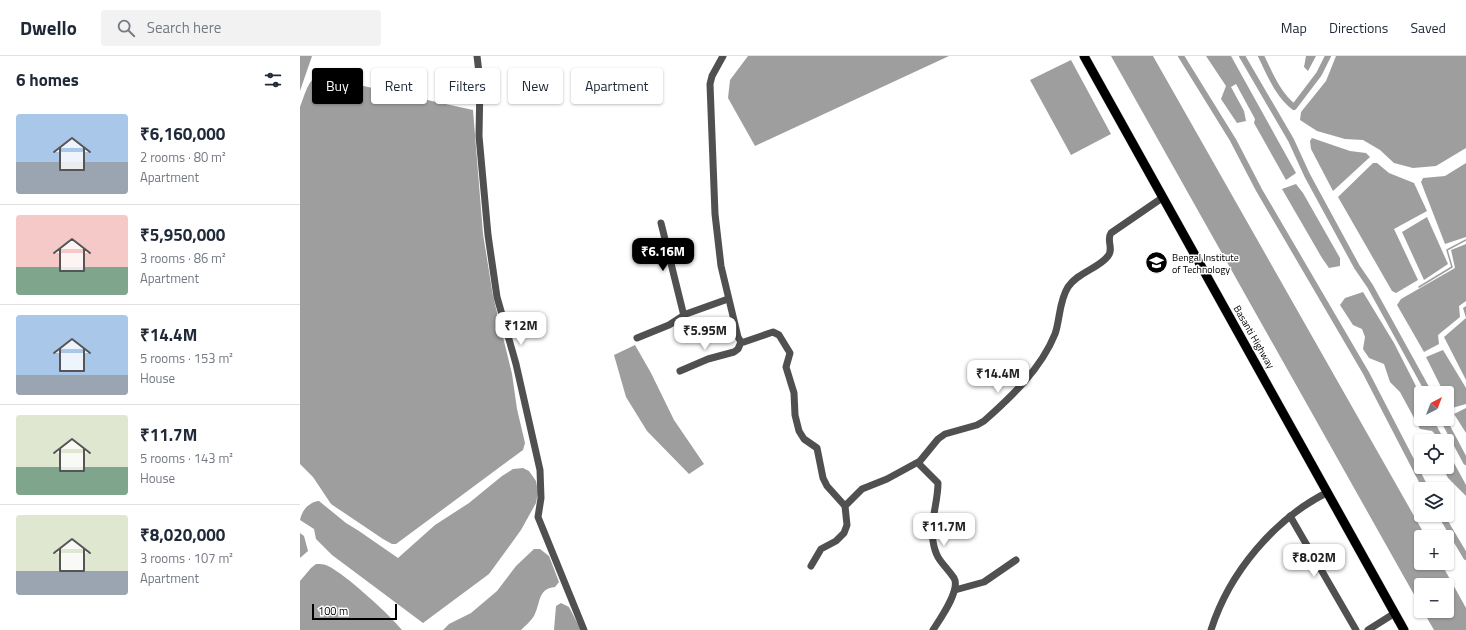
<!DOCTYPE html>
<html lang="en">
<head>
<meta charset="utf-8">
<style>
	:root { --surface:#fff; --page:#f2f2f3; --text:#1f2937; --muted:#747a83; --line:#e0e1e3; --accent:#000 }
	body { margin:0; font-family:"Titillium Web",sans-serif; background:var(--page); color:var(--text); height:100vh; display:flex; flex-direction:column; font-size:15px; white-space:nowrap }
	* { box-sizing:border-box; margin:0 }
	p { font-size:13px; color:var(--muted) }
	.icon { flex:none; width:22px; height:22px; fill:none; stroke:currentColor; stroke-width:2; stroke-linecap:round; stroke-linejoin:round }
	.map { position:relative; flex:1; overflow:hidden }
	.drawer { display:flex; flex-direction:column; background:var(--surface); width:300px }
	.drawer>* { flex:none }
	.guide { position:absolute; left:12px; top:12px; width:380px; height:36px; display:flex; gap:8px }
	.needle { width:26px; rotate:42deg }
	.controls { position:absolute; left:1114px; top:330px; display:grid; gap:8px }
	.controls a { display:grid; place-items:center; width:40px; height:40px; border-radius:4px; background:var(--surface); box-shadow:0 1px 3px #0004; font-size:20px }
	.scale { position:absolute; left:12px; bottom:10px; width:85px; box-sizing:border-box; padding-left:4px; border:2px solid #000; border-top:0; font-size:11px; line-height:14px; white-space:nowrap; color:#000; -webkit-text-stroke:3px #fff; paint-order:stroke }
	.price { position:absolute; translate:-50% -34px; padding:0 9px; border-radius:8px; background:#fff; color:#222; font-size:13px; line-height:26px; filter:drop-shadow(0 1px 2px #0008) }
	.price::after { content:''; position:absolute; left:50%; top:24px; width:12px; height:9px; margin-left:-6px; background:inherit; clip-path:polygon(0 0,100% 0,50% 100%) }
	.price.active { background:var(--accent); color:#fff }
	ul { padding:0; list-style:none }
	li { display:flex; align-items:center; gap:12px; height:100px; padding:0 16px }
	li+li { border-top:1px solid var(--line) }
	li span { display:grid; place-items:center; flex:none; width:112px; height:80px; border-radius:4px; color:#555 }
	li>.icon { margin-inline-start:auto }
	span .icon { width:48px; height:48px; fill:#fffc; stroke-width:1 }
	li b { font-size:17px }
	h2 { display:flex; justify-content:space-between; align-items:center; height:48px; padding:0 16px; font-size:17px }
	.pill { padding:0 14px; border-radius:4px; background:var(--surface); box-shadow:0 1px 3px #0004; font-size:14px; line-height:36px }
	.pill.active { background:var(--accent); color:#fff }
	header { display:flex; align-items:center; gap:24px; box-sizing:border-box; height:56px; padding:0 20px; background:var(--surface); border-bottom:1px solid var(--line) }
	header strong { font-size:19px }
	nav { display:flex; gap:22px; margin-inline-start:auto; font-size:14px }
	.search { width:280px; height:36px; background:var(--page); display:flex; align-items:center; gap:10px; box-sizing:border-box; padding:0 14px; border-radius:4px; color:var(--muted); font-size:15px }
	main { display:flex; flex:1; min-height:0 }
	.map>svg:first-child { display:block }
</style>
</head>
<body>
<header>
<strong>Dwello</strong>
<div class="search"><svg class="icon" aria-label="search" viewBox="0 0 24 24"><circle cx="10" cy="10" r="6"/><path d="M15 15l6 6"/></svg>Search here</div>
<nav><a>Map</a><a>Directions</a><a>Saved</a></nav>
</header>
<main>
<section class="drawer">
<h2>6 homes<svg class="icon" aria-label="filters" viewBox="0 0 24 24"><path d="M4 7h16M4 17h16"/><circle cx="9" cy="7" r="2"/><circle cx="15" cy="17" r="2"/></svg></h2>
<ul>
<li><span style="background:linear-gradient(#a9c7e8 60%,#9aa5b1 0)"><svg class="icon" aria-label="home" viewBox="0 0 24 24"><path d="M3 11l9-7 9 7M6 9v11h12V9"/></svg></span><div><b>₹6,160,000</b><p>2 rooms · 80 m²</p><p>Apartment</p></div></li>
<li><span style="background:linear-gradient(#f6c9c9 65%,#7fa58c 0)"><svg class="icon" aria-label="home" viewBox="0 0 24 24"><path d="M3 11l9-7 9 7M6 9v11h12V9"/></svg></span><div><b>₹5,950,000</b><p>3 rooms · 86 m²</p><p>Apartment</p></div></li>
<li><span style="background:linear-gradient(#a9c7e8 75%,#9aa5b1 0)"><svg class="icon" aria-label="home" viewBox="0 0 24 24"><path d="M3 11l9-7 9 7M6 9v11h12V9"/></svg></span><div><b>₹14.4M</b><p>5 rooms · 153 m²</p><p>House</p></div></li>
<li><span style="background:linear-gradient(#dfe7d0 65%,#7fa58c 0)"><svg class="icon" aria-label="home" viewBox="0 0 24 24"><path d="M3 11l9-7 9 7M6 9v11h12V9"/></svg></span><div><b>₹11.7M</b><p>5 rooms · 143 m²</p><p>House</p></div></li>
<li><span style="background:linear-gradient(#dfe7d0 70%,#9aa5b1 0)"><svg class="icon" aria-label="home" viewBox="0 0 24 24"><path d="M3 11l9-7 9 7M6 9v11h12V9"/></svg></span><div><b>₹8,020,000</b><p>3 rooms · 107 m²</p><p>Apartment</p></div></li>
</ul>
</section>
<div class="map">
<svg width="1166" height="574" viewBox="0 0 1166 574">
	<rect width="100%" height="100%" fill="#fff"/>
	<g fill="#9e9e9e">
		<polygon points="0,0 12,0 0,35"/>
		<polygon points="448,0 649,0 455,90 428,42 430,24"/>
		<polygon points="811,0 853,0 1126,481 1121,481 1121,507 1141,507 1166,552 1166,574 1134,574 1123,555 1147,555 1147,529 1121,529 1121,551"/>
		<polygon points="906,0 931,0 996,117 986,124 954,67 955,63 936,28 931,31 944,55 946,65 937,67 921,43 926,30"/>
		<polygon points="1006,0 1016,0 1008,15 1004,11"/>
		<polygon points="1036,0 1166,0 1166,92 1136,110 1113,112 1094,107 1080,94 1063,84 1045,83 1017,75 1000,64 1001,56 1026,25"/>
		<polygon points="771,4 811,78 771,99 730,24"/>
		<path d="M25,18l13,4h10l1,3 10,4 114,25 10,124 10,62 19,78 5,35 8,34 -2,7 -127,94h-4l-9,-5 -52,-35 -18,-27 -13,-13v-357c6,-14 8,-32 25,-33z"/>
		<polygon points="1012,82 1050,95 1066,97 1070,101 1033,135 1011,93 1010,85"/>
		<polygon points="1073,107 1077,107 1089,117 1114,127 1127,155 1094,173 1118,224 1096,237 1092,235 1038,141"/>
		<polygon points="1166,107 1166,181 1145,188 1121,126 1123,122 1145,120"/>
		<polygon points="996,128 1003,137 1040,202 1040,210 1029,212 1022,202 982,133"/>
		<polygon points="1127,161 1148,208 1124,224 1102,176"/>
		<polygon points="1166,188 1166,245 1159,250 1160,261 1138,279 1139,288 1124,296 1097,249 1101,243 1155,212 1151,194"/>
		<polygon points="1063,236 1094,287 1121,340 1121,363 1133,363 1141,378 1137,380 1132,375 1120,373 1100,336 1090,326 1084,308 1069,302 1063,293 1065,281 1062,273 1053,269 1040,249 1045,242"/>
		<polygon points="1166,250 1166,324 1144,281 1166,262 1163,252"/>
		<polygon points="335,289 351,317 374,364 404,408 389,418 347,375 326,341 314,299"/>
		<polygon points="1143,294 1166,332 1166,348 1152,352 1147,342 1147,337 1144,337 1126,301"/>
		<polygon points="1166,352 1166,377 1154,358"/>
		<polygon points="1147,394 1166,429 1166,440 1148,422 1142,411 1147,411"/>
		<path d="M223,412l6,3 7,10 2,11 -2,11 -15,27 -32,44 -66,49 -91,-68 -16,-16 -2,-10 -14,-9c2,-10 9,-18 19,-19l27,22 13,8 39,27 37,-33 34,-22 33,-27 11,-7z"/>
		<polygon points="0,477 4,480 8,495 0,502"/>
		<path d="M234,493h6l9,7 10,26 -4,5c-18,2 -14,16 -21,29 -3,5 -9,10 -13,14h-78l6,-6 22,-11 26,-22 19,-25z"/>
		<path d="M16,508c5,0 8,0 12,2 17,8 62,49 74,64h-102v-49l11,-13z"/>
		<polygon points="261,547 269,551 281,574 254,574 256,550"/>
	</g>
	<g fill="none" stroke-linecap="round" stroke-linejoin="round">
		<polyline stroke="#9e9e9e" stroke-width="1.5" points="1119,231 1152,211 1147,194 1166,184"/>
		<g stroke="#9e9e9e" stroke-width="6">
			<polyline points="881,0 933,84 959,134 1066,317 1126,433"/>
			<polyline points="942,0 991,84 1007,119 1057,211 1070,230 1129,337"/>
			<path d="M961,0c9,18 17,39 33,51l25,-33 9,-18"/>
			<polyline points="1143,363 1166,406"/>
			<polyline points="1141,459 1166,501"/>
		</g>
		<defs>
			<polyline id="major" points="784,0 1104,574"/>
		</defs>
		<use href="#major" stroke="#dbdbdb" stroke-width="10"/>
		<g stroke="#505050" stroke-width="7">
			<polyline points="177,0 180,25 179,80 188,179 197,241 216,308 240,414 241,442 238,461 284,574"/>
			<polyline points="423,0 412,20 410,28 415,158 421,210 438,281 441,286 444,286 473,276 479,279 490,297 486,311 494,337 495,359 499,375 504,383 517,392 523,422 527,430 545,450"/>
			<polyline points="361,167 384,260"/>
			<polyline points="337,282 369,269 386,258 428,243"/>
			<polyline points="380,315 408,303 434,296 438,293 441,286"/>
			<path d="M618,407l20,20c0,20 -8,36 -5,58 3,20 11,22 21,37 7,12 -14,41 -21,52"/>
			<polyline points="990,460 1056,574"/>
			<path d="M511,510l10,-17 15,-8 8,-8 3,-8 -2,-19 17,-17 25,-10 33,-18 18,-22 7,-5 32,-9 7,-4c27,-24 57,-52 71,-87 5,-14 4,-33 13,-47 10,-15 30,-18 40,-31 6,-7 -2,-16 3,-23l51,-35"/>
			<polyline points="655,534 684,526 716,504"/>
			<path d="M911,574c18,-57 63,-111 117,-138"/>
			<polyline points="1068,574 1095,557"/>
		</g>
		<use href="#major" stroke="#000" stroke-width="9"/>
	</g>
	<defs>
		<symbol id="university-disc" viewBox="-11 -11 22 22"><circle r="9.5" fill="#000" stroke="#fff"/><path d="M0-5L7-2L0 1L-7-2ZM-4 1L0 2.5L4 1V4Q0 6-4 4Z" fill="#fff"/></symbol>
	</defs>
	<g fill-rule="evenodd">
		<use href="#university-disc" x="844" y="194" width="25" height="25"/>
	</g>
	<g text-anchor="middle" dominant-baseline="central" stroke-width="3" stroke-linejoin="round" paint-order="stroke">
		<g font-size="10" fill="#000" stroke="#fff" text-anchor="start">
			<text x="872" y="201">Bengal Institute<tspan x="872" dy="12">of Technology</tspan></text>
		</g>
		<g font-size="10" fill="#000" stroke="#fff">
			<text transform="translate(954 281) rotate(60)">Basanti Highway</text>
		</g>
	</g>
</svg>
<div class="controls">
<a><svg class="needle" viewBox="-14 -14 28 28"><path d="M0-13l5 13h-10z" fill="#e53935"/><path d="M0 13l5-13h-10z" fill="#747a83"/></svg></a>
<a><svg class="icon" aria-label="locate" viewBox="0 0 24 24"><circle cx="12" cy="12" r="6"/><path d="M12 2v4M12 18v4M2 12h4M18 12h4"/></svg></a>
<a><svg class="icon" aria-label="layers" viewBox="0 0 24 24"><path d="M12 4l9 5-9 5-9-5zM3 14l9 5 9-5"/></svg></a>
<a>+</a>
<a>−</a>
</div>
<div class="scale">100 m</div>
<b class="price active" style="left:363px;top:216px">₹6.16M</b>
<b class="price" style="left:221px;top:290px">₹12M</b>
<b class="price" style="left:405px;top:295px">₹5.95M</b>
<b class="price" style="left:698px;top:338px">₹14.4M</b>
<b class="price" style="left:644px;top:491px">₹11.7M</b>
<b class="price" style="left:1014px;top:522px">₹8.02M</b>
<div class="guide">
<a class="pill active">Buy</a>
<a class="pill">Rent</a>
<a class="pill">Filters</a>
<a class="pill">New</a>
<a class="pill">Apartment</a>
</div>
</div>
</main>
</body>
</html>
